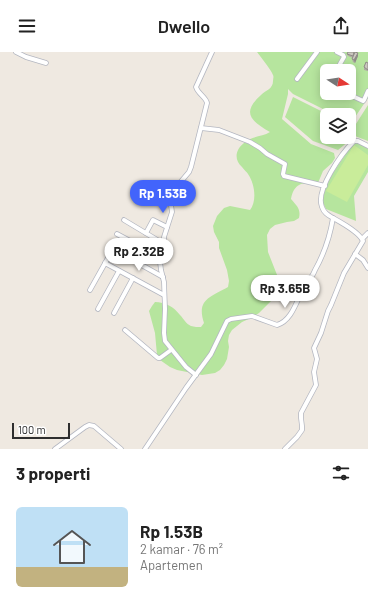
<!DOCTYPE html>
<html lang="id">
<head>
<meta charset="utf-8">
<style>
	:root { --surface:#fff; --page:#f6f6f6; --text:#222; --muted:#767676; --line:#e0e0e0; --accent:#4264fb }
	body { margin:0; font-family:Barlow,sans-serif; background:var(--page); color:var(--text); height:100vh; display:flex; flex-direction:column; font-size:15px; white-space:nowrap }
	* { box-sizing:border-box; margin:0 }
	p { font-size:13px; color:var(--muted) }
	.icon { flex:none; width:22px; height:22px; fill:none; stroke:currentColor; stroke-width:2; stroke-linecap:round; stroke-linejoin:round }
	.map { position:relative; height:397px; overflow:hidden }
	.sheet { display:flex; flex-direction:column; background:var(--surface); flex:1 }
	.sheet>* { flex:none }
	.needle { width:26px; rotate:102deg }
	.tools { position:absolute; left:320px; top:12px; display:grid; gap:8px }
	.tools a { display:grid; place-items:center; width:36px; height:36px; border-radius:6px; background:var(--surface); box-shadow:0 2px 10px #0003; font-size:20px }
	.scale { position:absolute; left:12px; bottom:10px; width:58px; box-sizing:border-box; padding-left:4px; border:2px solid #2e2e2e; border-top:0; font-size:11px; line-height:14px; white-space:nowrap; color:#2e2e2e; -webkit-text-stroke:3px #fff; paint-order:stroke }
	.price { position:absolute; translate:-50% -34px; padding:0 9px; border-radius:14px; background:#fff; color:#222; font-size:13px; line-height:26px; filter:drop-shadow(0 1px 2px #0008) }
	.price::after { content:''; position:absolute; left:50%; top:24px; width:12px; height:9px; margin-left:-6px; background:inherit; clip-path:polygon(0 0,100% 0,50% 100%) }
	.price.on { background:var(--accent); color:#fff }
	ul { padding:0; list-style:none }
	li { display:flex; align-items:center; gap:12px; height:100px; padding:0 16px }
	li+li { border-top:1px solid var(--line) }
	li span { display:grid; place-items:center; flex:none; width:112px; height:80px; border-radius:6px; color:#555 }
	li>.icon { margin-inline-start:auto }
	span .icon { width:48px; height:48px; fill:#fffc; stroke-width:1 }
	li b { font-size:17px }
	h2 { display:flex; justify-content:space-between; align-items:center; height:48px; padding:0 16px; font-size:17px }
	header { display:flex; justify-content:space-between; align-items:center; height:52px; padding:0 16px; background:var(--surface); font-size:18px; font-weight:600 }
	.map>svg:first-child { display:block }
</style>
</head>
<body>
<header><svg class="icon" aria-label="menu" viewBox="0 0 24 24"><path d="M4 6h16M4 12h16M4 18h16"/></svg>Dwello<svg class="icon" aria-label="share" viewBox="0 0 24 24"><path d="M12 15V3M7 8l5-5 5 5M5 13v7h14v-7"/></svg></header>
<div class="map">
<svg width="368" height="397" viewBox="0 0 368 397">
	<rect width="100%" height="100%" fill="#efe9e1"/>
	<g fill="#b6e59e" fill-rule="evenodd">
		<path d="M257,0h111v46l-17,25 -2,-1v-7h-14l-42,-21 -5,-5v5l-6,25 29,25 23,9 1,5 -3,5 -9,8 -5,12c-14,-1 -24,-1 -27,16 6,7 10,10 8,19l-5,3 -7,1 -12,3 -5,4 -3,6 1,17 13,33 -1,6 -3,6 -5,3 -13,13 -6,4 -11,5 -10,8 -3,5 -1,6 1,6 -2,12 -3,6 -4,5 -5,3 -13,2 -25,-5 -7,-3 -10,-7 -3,-5 -2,-22 -6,-22 3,-5 3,-4c10,0 19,5 25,13 4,4 6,9 11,11 3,1 7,1 10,1l3,-4c-8,-24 7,-26 24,-36l1,-6 -2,-11 -8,-22v-6l-5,-10 -1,-6 4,-10 7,-8 6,-2 20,4c7,-9 5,-26 -2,-36 -1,-2 -4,-4 -6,-7 -8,-7 -7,-17 2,-24 7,-7 18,-6 26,-11 -19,-11 -29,-19 -9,-37 5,-5 12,-6 12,-14 0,-2 1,-4 0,-6 -1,-4 -13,-19 -16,-23zM327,19h22v22h-22z"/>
		<polygon points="293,45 329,63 327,63 327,85 349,85 349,73 354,75 368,53 368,89 355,84 338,98 313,89 285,65"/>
		<polygon points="353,91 360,91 368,97 368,120 354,144 356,169 326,157 322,149 327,130"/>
	</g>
	<polygon fill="#c9ec9a" points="354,93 368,103 368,113 347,150 326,139"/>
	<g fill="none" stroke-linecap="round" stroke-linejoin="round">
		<defs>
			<g id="minor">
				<polyline points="16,0 26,5 46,11"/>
				<polyline points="336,19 344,5 343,3 337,0"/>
				<polyline points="297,27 317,0"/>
				<polyline points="346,41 363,49 364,48 368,39"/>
				<polyline points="201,76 219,78 250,90 260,96 267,102 285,112 283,122 284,124 325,134"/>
				<polyline points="124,168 164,192"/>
				<polyline points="146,181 153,168 167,175"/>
				<polyline points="117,182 162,206"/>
				<polyline points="362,187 368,181"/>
				<polyline points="355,202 363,208 368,216"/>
				<polyline points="105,211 164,243"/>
				<polyline points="90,238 113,197 163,225"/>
				<polyline points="98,257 119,219"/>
				<polyline points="114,261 133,226"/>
				<polyline points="125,278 158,306 160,306 171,298"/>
				<path d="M196,323l-10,-8 -21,-26 -1,-8 1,-24 -1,-27 -3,-12 -1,-8 4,-10v-15l8,-25 -2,-14 3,-7 16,-19 2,-5 16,-64c-1,-6 -9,-9 -11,-16l16,-35"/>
				<polyline points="55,397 85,375 89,373 94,374 121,397"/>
				<path d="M145,397l41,-61 25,-34 16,-33 4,-2 21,-3 25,9c14,-4 19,-22 25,-34 4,-7 10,-13 13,-21 9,-16 15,-34 18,-52 -5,-3 -9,-5 -11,-11 -7,-17 20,-54 32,-66h4l10,5"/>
				<path d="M285,397l12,-12 5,-7v-4l-1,-8v-5l15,-28 -2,-13 3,-13 -3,-11 7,-15 7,-22 3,-6 13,-32 19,-32c-4,-9 -21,-18 -30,-23"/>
			</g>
		</defs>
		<use href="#minor" stroke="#b4b7c1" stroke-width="5.5"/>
		<use href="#minor" stroke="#fff" stroke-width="4"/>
	</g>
	<g fill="#afaba4">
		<polygon points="348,0 356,0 355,1 358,1 358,4 355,11 353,10 352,7 353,6 348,4 347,2"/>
		<polygon points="368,11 368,19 364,18 364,15"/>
	</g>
	<polygon fill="#8e8b86" points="358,1 358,4 355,11 354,8"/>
	<g fill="#cbc7bf" stroke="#8e8b86">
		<polygon points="348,0 354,0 353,4 347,2"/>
		<polygon points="355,0 358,1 354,8 352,7"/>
		<polygon points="366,10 368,11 368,18 364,15"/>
	</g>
</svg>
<div class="tools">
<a><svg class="needle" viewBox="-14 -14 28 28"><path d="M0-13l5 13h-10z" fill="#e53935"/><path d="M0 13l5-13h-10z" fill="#767676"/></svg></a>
<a><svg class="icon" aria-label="layers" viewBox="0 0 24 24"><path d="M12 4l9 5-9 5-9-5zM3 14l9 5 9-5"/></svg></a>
</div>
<div class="scale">100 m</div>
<b class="price on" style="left:163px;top:162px">Rp 1.53B</b>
<b class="price" style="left:139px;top:220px">Rp 2.32B</b>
<b class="price" style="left:285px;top:257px">Rp 3.65B</b>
</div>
<section class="sheet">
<h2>3 properti<svg class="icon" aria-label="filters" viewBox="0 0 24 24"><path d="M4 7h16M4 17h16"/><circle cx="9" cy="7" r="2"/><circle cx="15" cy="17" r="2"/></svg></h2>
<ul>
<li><span style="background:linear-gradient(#bfe0f5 75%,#c2b280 0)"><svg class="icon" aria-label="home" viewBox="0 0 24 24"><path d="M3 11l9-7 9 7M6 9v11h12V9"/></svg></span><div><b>Rp 1.53B</b><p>2 kamar · 76 m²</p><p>Apartemen</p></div></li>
</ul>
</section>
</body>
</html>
